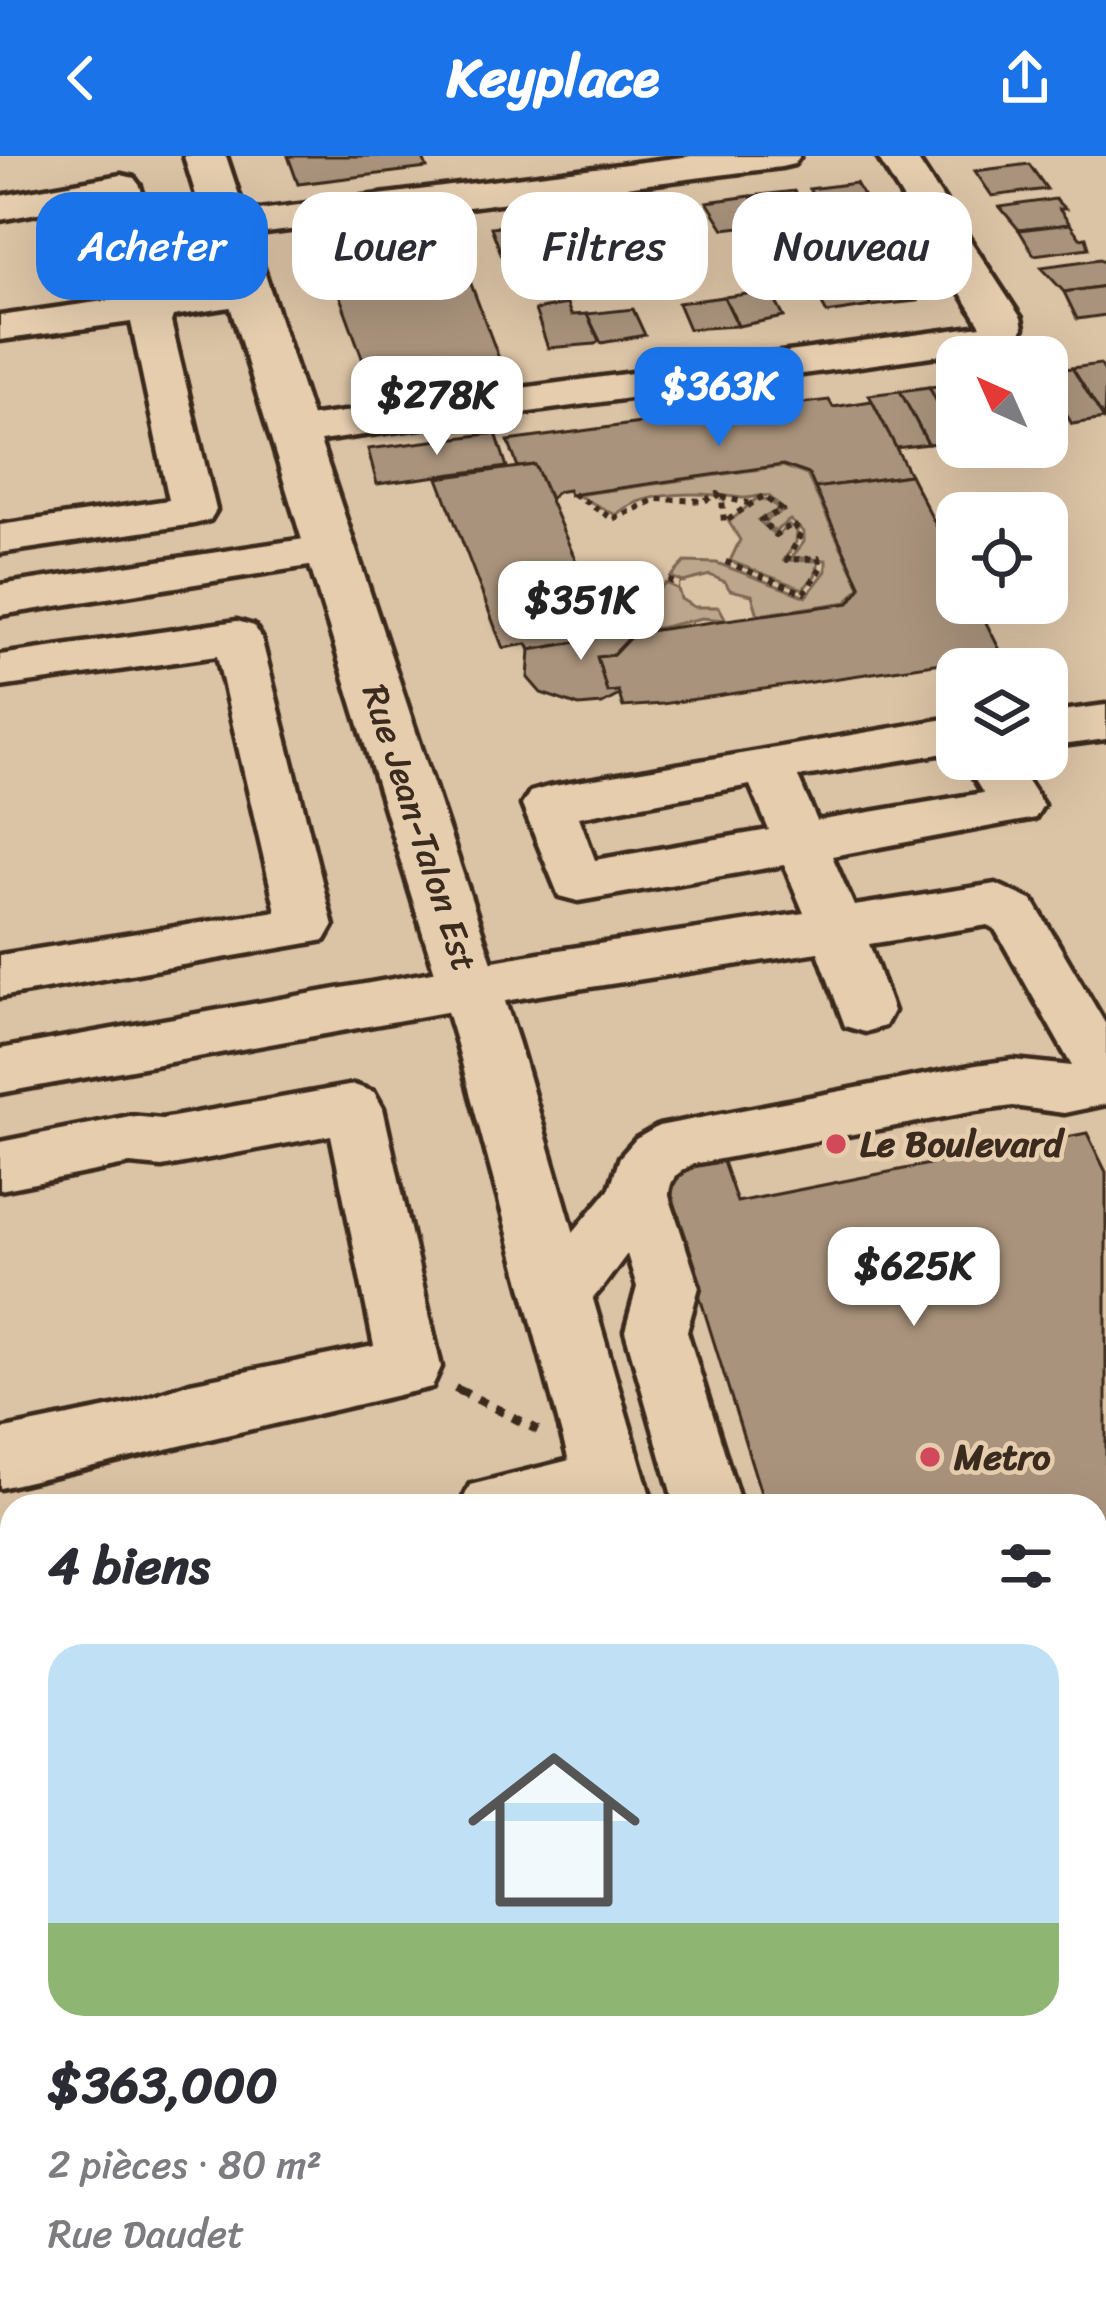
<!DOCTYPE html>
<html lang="fr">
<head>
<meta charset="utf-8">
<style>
	:root { --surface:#fff; --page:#f7f7f7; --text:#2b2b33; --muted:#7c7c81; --line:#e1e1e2; --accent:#1a73e8 }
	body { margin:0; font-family:Sriracha,sans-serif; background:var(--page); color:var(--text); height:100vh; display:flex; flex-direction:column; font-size:45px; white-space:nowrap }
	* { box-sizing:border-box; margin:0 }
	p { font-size:39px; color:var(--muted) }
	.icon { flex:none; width:66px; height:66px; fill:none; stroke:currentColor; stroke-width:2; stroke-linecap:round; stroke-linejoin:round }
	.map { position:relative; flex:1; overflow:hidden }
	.side { position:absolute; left:0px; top:1338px; width:1107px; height:807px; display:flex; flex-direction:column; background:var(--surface); border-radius:36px 36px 0 0; box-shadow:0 12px 48px #0002 }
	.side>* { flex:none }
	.top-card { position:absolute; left:36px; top:36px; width:1035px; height:108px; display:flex; gap:24px }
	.needle { width:78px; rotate:315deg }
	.buttons { position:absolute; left:936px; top:180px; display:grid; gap:24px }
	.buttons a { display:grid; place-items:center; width:132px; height:132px; border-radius:24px; background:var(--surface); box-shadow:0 12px 48px #0002; font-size:60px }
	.price { position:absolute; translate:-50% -102px; padding:0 27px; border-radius:24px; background:#fff; color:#222; font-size:39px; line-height:78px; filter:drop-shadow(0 3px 6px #0008) }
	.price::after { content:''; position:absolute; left:50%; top:72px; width:36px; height:27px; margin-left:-18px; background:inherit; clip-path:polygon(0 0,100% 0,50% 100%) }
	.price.current { background:var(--accent); color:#fff }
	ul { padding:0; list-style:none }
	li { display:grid; align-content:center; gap:24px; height:636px; padding:0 48px }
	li+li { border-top:3px solid var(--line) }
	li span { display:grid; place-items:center; height:372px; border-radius:36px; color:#555 }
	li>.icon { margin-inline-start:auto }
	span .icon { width:216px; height:216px; fill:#fffc; stroke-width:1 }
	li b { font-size:51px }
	h2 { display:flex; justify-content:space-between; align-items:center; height:144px; padding:0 48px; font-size:51px }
	.pill { padding:0 42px; border-radius:36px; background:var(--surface); box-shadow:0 12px 48px #0002; font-size:42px; line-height:108px }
	.pill.current { background:var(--accent); color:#fff }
	header { display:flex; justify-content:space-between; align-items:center; height:156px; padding:0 48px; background:var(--accent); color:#fff; font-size:54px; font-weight:700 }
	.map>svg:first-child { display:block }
</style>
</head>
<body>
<header><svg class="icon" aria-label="back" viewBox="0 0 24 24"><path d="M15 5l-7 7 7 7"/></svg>Keyplace<svg class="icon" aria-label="share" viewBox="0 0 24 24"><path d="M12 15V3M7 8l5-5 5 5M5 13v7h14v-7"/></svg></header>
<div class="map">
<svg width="1106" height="2144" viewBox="0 0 1106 2144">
	<rect width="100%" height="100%" fill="#dbc3a5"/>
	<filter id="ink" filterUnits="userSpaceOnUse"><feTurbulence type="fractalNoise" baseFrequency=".00833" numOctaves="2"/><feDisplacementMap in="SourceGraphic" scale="24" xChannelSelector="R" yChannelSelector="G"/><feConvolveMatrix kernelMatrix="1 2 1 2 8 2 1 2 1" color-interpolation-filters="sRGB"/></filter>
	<g filter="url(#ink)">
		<g fill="#bda78c" stroke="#7c6855" stroke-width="3">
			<path d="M783,310l24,9 53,112 -13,15 -89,13 -6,-20 -22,-5 -5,-8 -15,-7 -27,7 -12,-5 14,-15 32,1 89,34 20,-26v-11l-34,-3 12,-15v-10l-14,-12 -15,11 -10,-6 2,-6 17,-8 -15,-15c-10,-2 -19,3 -27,2 -34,-5 -97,-10 -126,17l-39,-20z"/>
			<polygon points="756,343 771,345 779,354 758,364 776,380 789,369 797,374 796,386 784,404 819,405 815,420 803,433 730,405 740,384 729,366"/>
			<polygon points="665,427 678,433 681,443 694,451 719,451 726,464 702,462 645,475 633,461"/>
		</g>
		<g fill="#a9937b" stroke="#3b2a1e" stroke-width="3">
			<polygon points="288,0 422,0 427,12 298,28"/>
			<polygon points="1029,8 1047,33 992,40 975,15"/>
			<polygon points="856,27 875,60 829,66 809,33"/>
			<polygon points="794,35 807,62 765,68 751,40"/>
			<polygon points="751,40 765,68 724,73 707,46"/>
			<polygon points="1055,43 1065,53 1059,53 1070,68 1019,74 1000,51"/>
			<polygon points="683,48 697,75 656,81 642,53"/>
			<polygon points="642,53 656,81 615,86 602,58"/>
			<polygon points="574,61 587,90 546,95 534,66"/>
			<polygon points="534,66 546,95 502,100 491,71"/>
			<polygon points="1070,68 1080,82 1086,81 1089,92 1034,99 1019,74"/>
			<polygon points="453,80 500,205 372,229 324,97"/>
			<polygon points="1100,103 1106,107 1106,130 1064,136 1041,111"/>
			<polygon points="899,113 917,145 871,150 855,120"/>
			<polygon points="855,120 871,150 827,157 809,124"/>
			<polygon points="1106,130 1106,159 1077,163 1064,136"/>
			<polygon points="770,135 784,161 738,170 724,141"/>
			<polygon points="724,141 738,170 689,173 678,147"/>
			<polygon points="567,148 571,159 587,158 599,185 595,188 548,192 535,154"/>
			<polygon points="633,153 645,179 601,187 587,158"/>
			<polygon points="1100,208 1106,217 1104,263 1072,212"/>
			<polygon points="1072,212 1104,263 1072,268 1047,226 1047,215"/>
			<polygon points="957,228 957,284 929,231"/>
			<polygon points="929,231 957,284 928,288 900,235"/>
			<polygon points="900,235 928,288 896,292 869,239"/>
			<polygon points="829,244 833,251 872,245 910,319 815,332 809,318 783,309 570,339 568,334 557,336 550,343 535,309 518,311 508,285 685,261 688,269 732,264 728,256"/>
			<polygon points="496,277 507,311 377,328 368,293"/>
			<polygon points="535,309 601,464 582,485 530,494 527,488 503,492 438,322"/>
			<polygon points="910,319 957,410 957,447 976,447 1002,498 662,548 623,551 618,535 607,536 597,501 613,499 634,477 849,447 861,431 815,332"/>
			<polygon points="598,457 620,457 637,466 643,476 634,477 613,499 597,501 607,536 618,535 619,539 602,548 579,550 541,537 528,522 530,494 582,485 601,464"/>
			<polygon points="1087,977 1106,1016 1106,1385 1095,1387 1095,1350 765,1350 660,1013 722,1003 737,1046"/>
			<polygon points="12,1397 12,1506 0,1508 0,1399"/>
			<polygon points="12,1506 12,1889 0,1892 0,1508"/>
			<polygon points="12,1937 12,2056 0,2059 0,1976 12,1976"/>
			<polygon points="486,2133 651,2133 654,2144 444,2144"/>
		</g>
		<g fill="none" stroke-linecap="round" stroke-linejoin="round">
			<defs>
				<g id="minor">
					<polygon points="691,0 800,0 794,8 781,11 227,82 213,78 208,70 213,62 227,58"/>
					<polygon points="877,0 915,0 1021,162 1023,172 1011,189 292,289 277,285 270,276 277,267 292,263 981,170"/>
					<polygon points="121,19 134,22 140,30 171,136 248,125 262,128 268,137 262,146 173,160 171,166 216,354 210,364 194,368 0,397 0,369 169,344 131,166 0,184 0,160 132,141 106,44 0,64 0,40"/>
					<polygon points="331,379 347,384 354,394 347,404 0,459 0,429"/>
					<polygon points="237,465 254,470 261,481 333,770 325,784 0,841 0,799 276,755 217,500 0,531 0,499"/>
					<polygon points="1106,549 1106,583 1047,591 1047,557"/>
					<path d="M957,561v34l-159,26 19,44 166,-28 -21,-34h51l30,46 -8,13 -203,38 22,50 142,-22 37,17 73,124v79l-42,9 -51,-7 -37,5 -283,53c-16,9 -23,14 -24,32l30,91 -12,44 54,175h-66l-50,-175 12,-44 -10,-33c-25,32 -44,74 -89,58l-9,-19 9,-19 72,-86 10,-31 16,-18 23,-13 317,-61 37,-5 59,6 -77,-137 -7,-4 -119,19 24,67 -8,15 -20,6 -20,-6 -27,-74 -279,43 -539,98v-44l539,-96 265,-40 -20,-48 -206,36 -19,-5 -37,-91 8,-13 18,-5zM750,629l19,45 -174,30 -16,-43z"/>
					<polygon points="354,929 374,936 383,952 441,1211 432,1231 0,1332 0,1274 128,1248 190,1227 374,1190 331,979 162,1011 130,1008 0,1034 0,986 130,960 162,963"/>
					<polygon points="610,1294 633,1303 643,1324 633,1345 620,1350 460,1350 470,1329"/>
					<polygon points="12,1425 12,1489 0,1491 0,1427"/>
					<polygon points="160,2133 342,2133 344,2144 156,2144"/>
				</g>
				<polygon id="major" points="184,0 226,0 519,888 653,1350 581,1350 457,888"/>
			</defs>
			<use href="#minor" stroke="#3b2a1e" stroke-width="9"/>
			<use href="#major" stroke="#3b2a1e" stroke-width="9"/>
			<g stroke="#3b2a1e" stroke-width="6" stroke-dasharray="6 6" stroke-linecap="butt">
				<polyline points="573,338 613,363 657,343 704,345 717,338 722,343 724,366 763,340 782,354 761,364 775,379 793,368 801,378 787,404 818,402 822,411 804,437 721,404"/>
				<polyline points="721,341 748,347"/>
				<polyline points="668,424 680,429"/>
				<polyline points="626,460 642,443"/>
			</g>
			<polyline stroke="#3b2a1e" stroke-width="8" stroke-dasharray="9 9" stroke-linecap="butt" points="455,1232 465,1237"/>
			<polyline stroke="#3b2a1e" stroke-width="9" stroke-dasharray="10 10" stroke-linecap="butt" points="459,1234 538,1274"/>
			<use href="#minor" fill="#e5cdae" fill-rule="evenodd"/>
			<use href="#major" fill="#e5cdae" fill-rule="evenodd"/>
		</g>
	</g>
	<g fill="#d1495b" stroke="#e5cdae" stroke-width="4.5">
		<circle cx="836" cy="988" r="12"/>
		<circle cx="930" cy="1301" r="12"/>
	</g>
	<g text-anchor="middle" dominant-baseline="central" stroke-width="9" stroke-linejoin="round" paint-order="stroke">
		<g font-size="36" fill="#3b2a1e" stroke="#e5cdae">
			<text transform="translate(420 672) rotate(72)">Rue Jean-Talon Est</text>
		</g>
		<g font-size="36" font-weight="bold" fill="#3b2a1e" stroke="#e5cdae" text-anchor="start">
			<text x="860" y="988">Le Boulevard</text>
			<text x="954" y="1301">Metro</text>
		</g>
	</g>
</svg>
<div class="buttons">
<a><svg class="needle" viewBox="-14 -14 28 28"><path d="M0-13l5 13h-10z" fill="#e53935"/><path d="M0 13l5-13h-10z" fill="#7c7c81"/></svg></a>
<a><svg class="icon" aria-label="locate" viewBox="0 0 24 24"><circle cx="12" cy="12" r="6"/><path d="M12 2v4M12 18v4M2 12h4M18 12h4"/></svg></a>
<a><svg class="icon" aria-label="layers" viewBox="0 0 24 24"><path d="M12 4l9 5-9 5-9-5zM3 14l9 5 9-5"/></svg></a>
</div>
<b class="price current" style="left:719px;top:293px">$363K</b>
<b class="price" style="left:437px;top:302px">$278K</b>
<b class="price" style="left:581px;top:507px">$351K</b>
<b class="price" style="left:914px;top:1173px">$625K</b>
<div class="top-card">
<a class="pill current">Acheter</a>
<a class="pill">Louer</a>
<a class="pill">Filtres</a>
<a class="pill">Nouveau</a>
</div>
<section class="side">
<h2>4 biens<svg class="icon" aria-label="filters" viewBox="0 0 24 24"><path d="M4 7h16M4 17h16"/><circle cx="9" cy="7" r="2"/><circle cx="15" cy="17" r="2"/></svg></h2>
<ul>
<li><span style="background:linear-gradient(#bfe0f5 75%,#8fb573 0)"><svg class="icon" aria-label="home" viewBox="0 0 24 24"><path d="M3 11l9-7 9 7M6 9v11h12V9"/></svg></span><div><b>$363,000</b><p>2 pièces · 80 m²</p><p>Rue Daudet</p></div></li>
</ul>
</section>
</div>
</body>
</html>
